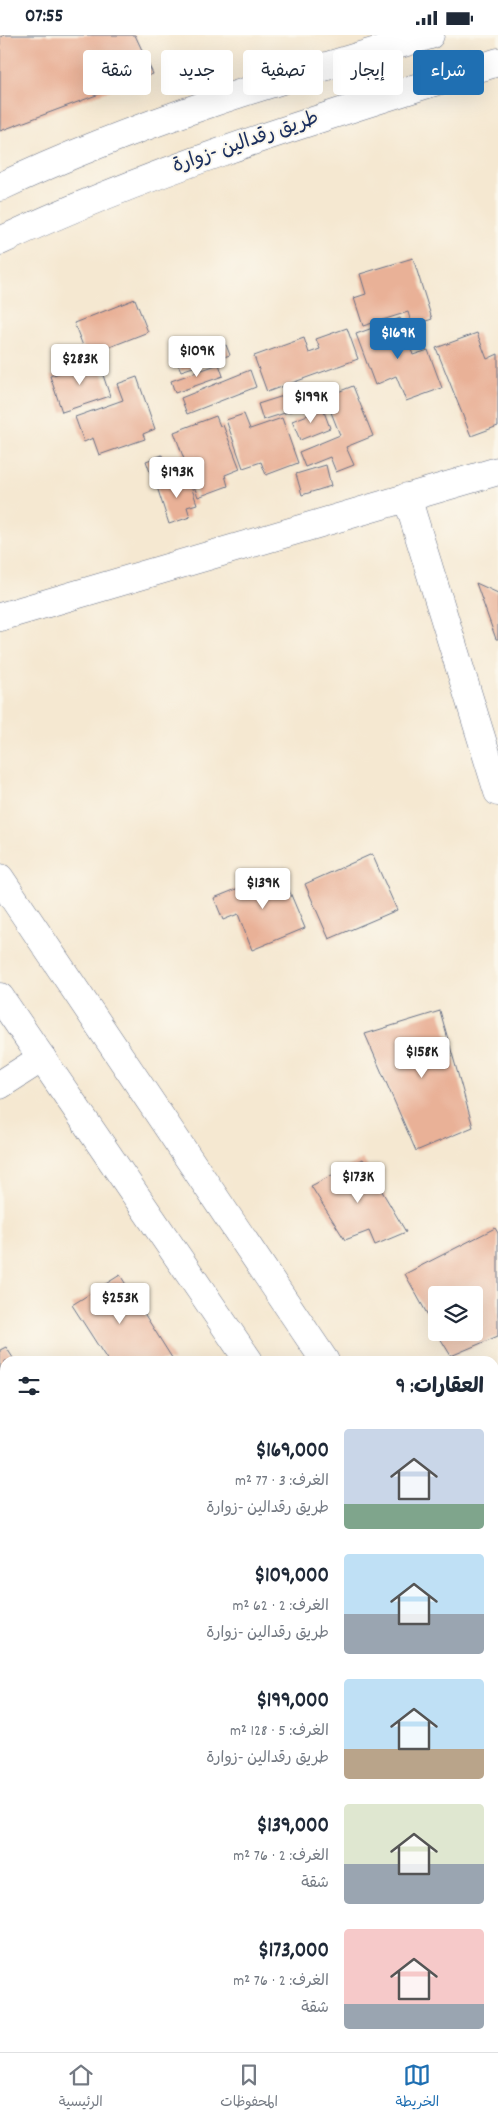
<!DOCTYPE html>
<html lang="ar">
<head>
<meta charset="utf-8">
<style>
	:root { --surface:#fff; --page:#f2f2f3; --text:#1f2937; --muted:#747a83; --line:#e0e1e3; --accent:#1f6fb2 }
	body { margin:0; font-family:Dekko,"Playpen Sans Arabic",sans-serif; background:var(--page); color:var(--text); direction:rtl; height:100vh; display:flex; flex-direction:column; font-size:19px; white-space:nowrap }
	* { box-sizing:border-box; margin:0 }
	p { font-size:16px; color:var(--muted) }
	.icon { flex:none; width:28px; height:28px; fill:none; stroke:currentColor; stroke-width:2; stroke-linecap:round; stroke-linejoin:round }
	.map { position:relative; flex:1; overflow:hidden; direction:ltr }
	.side { position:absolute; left:0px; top:1321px; width:499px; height:696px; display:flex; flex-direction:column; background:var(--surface); border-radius:15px 15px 0 0; box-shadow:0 5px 20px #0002; direction:rtl }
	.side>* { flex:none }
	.hud { position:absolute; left:15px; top:15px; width:469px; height:45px; direction:rtl; display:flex; gap:10px }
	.fabs { position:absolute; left:428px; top:1251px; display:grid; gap:10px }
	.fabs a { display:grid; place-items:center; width:55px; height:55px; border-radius:5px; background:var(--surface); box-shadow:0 5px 20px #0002; font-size:25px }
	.price { position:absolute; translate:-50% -42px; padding:0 11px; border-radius:5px; background:#fff; color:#222; font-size:16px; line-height:32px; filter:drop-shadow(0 1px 2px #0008) }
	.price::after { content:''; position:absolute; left:50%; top:30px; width:15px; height:11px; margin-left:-8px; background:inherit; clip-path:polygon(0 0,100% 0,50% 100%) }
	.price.current { background:var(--accent); color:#fff }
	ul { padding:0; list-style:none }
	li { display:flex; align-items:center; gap:15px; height:125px; padding:0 15px }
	li span { display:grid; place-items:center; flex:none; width:140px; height:100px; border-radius:5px; color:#555 }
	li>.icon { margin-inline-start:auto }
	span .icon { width:60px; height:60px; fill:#fffc; stroke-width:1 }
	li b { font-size:21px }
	h2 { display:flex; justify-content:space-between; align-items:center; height:60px; padding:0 15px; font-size:21px }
	.tag { padding:0 18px; border-radius:5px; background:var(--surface); box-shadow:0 5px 20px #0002; font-size:18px; line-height:45px }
	.tag.current { background:var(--accent); color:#fff }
	.status { display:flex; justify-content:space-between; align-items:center; height:35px; padding:0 25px; background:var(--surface); direction:ltr }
	.status svg { height:14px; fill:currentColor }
	.menu { display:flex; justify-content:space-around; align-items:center; height:70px; border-top:1px solid var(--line); background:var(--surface); font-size:14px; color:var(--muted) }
	.menu a { display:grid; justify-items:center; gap:2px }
	.menu .current { color:var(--accent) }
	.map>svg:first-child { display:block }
</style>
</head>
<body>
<div class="status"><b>07:55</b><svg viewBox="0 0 49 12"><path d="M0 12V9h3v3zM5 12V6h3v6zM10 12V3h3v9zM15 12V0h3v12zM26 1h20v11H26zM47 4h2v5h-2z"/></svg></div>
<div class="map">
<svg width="498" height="2017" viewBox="0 0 498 2017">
	<rect width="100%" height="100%" fill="#fbf7ec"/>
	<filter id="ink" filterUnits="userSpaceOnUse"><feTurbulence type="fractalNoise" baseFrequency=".02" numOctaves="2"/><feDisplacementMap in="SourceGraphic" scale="10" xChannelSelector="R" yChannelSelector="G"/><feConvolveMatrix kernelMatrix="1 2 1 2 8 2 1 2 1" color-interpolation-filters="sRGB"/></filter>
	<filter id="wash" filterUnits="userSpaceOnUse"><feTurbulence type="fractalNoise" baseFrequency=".0096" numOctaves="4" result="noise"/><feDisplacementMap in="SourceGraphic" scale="20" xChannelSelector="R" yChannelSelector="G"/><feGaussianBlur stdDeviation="1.12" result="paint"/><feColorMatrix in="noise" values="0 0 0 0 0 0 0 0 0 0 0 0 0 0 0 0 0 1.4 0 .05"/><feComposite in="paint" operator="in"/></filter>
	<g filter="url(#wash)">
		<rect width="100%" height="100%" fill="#f5e8d1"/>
		<g id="blocks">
			<g fill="#e9b197">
				<polygon points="5,0 135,0 153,39 0,96 0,2"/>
				<polygon points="413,223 432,284 412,291 408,277 363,291 354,263 366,259 360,239"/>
				<polygon points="135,264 148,297 87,321 74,288"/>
				<polygon points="400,283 413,320 428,315 442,353 406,366 396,341 375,350 356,299"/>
				<polygon points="347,293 358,324 267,357 254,321 304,303 309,318 320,314 316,304"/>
				<polygon points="477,298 487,324 498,319 498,391 471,401 436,313"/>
				<polygon points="226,310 230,320 181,336 177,327"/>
				<polygon points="98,325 110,361 62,377 50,341"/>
				<polygon points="219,329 223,341 175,358 171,346"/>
				<polygon points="250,335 256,352 187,379 181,363"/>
				<polygon points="137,342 155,394 143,399 145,404 99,420 93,403 84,407 75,382 123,365 117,349"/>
				<polygon points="353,351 373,401 346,412 354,430 336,437 330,422 305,432 299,417 340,400 325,362"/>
				<polygon points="305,354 310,370 263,385 258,369"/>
				<polygon points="323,374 330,393 300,405 292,386"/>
				<polygon points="244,379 250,394 282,383 298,428 266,440 261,427 243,433 226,385"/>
				<polygon points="216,381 220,391 223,390 240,434 225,440 228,451 198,462 174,397"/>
				<polygon points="162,420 172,445 155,451 146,426"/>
				<polygon points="326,430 331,451 302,460 296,439"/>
				<polygon points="188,442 197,469 187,472 190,482 169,489 157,452"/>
				<polygon points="476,548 498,558 498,604 496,604"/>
				<polygon points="372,819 397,875 329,904 305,849"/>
				<polygon points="281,836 305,893 252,915 238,879 223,885 214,863"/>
				<polygon points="440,976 473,1092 416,1116 365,999"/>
				<polygon points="363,1124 406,1197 375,1210 369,1196 345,1205 311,1151"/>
				<polygon points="495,1193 498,1198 498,1301 451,1321 437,1298 474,1298 474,1260 436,1260 436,1295 405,1239"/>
				<polygon points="120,1240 174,1326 108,1326 72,1270"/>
				<polygon points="6,1312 15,1326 5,1326 5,1373 0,1376 0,1315"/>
				<polygon points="498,1338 498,1384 494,1385 494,1340"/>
				<polygon points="494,1814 498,1821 498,1904 494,1897"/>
				<polygon points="216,2012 274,2012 278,2017 211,2017"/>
				<polygon points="326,2012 352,2012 346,2017 329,2017"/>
			</g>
		</g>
	</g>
	<g filter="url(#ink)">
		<use href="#blocks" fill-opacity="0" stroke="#677086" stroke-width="1"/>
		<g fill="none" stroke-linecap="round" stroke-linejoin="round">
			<defs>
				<g id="street">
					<polyline points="407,462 498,757"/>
					<polyline points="0,582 498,436"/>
					<polyline points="0,843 325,1326"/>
					<polyline points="0,962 249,1326"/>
					<polyline points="0,1050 42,1023"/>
					<polyline points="494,1495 498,1494"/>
					<polyline points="494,1593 498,1599"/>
					<polyline points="494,1673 498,1679"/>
				</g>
				<g id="primary">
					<path d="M0,152c137,-65 285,-109 430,-152"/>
					<path d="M0,206c160,-75 330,-126 498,-179"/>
				</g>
			</defs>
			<use href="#street" stroke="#677086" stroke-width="29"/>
			<use href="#primary" stroke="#677086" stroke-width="29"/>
			<use href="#street" stroke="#fff" stroke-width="28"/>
			<use href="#primary" stroke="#fff" stroke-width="28"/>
		</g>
	</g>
	<g text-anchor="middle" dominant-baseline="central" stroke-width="4" stroke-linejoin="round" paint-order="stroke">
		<g font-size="20" fill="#1b2f5e" stroke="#fbf7ec">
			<text transform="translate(246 108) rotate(-19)">طريق رقدالين -زوارة</text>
		</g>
	</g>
</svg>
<div class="fabs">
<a><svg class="icon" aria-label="layers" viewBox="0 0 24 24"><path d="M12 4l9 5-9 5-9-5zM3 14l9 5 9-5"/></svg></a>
</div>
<b class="price current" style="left:398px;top:325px">$169K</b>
<b class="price" style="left:197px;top:343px">$109K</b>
<b class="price" style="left:80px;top:351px">$283K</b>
<b class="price" style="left:311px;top:389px">$199K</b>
<b class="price" style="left:177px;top:464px">$193K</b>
<b class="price" style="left:263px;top:875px">$139K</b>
<b class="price" style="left:422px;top:1044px">$158K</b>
<b class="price" style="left:358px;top:1169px">$173K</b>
<b class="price" style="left:120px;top:1290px">$253K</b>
<div class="hud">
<a class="tag current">شراء</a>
<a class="tag">إيجار</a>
<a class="tag">تصفية</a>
<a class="tag">جديد</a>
<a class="tag">شقة</a>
</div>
<section class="side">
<h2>العقارات: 9<svg class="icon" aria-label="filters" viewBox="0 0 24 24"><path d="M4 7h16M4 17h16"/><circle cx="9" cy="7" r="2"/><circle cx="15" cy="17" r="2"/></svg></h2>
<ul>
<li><span style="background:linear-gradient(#c9d6e8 75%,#7fa58c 0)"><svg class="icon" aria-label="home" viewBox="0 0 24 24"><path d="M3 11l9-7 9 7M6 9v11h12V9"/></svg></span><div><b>$169,000</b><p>الغرف: 3 · 77 m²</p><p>طريق رقدالين -زوارة</p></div></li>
<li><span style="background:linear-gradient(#bfe0f5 60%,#9aa5b1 0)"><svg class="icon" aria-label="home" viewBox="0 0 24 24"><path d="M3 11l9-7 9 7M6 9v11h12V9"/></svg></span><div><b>$109,000</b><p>الغرف: 2 · 62 m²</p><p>طريق رقدالين -زوارة</p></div></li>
<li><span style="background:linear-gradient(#bfe0f5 70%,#b9a48a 0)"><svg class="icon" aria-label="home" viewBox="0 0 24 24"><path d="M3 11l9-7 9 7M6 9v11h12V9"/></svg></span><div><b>$199,000</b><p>الغرف: 5 · 128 m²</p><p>طريق رقدالين -زوارة</p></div></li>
<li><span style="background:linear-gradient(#dfe7d0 60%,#9aa5b1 0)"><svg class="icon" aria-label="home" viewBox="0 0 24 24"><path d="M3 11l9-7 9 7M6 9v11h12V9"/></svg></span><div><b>$139,000</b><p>الغرف: 2 · 76 m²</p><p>شقة</p></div></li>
<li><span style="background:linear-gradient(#f6c9c9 75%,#9aa5b1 0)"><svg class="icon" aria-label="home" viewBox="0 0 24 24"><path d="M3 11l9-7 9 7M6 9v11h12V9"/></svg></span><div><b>$173,000</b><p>الغرف: 2 · 76 m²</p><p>شقة</p></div></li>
</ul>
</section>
</div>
<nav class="menu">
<a class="current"><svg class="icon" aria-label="map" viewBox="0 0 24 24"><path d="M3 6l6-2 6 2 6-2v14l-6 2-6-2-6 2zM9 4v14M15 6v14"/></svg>الخريطة</a>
<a><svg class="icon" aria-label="saved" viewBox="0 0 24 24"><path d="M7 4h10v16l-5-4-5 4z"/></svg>المحفوظات</a>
<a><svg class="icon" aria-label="home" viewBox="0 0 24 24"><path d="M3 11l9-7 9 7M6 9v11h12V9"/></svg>الرئيسية</a>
</nav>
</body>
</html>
